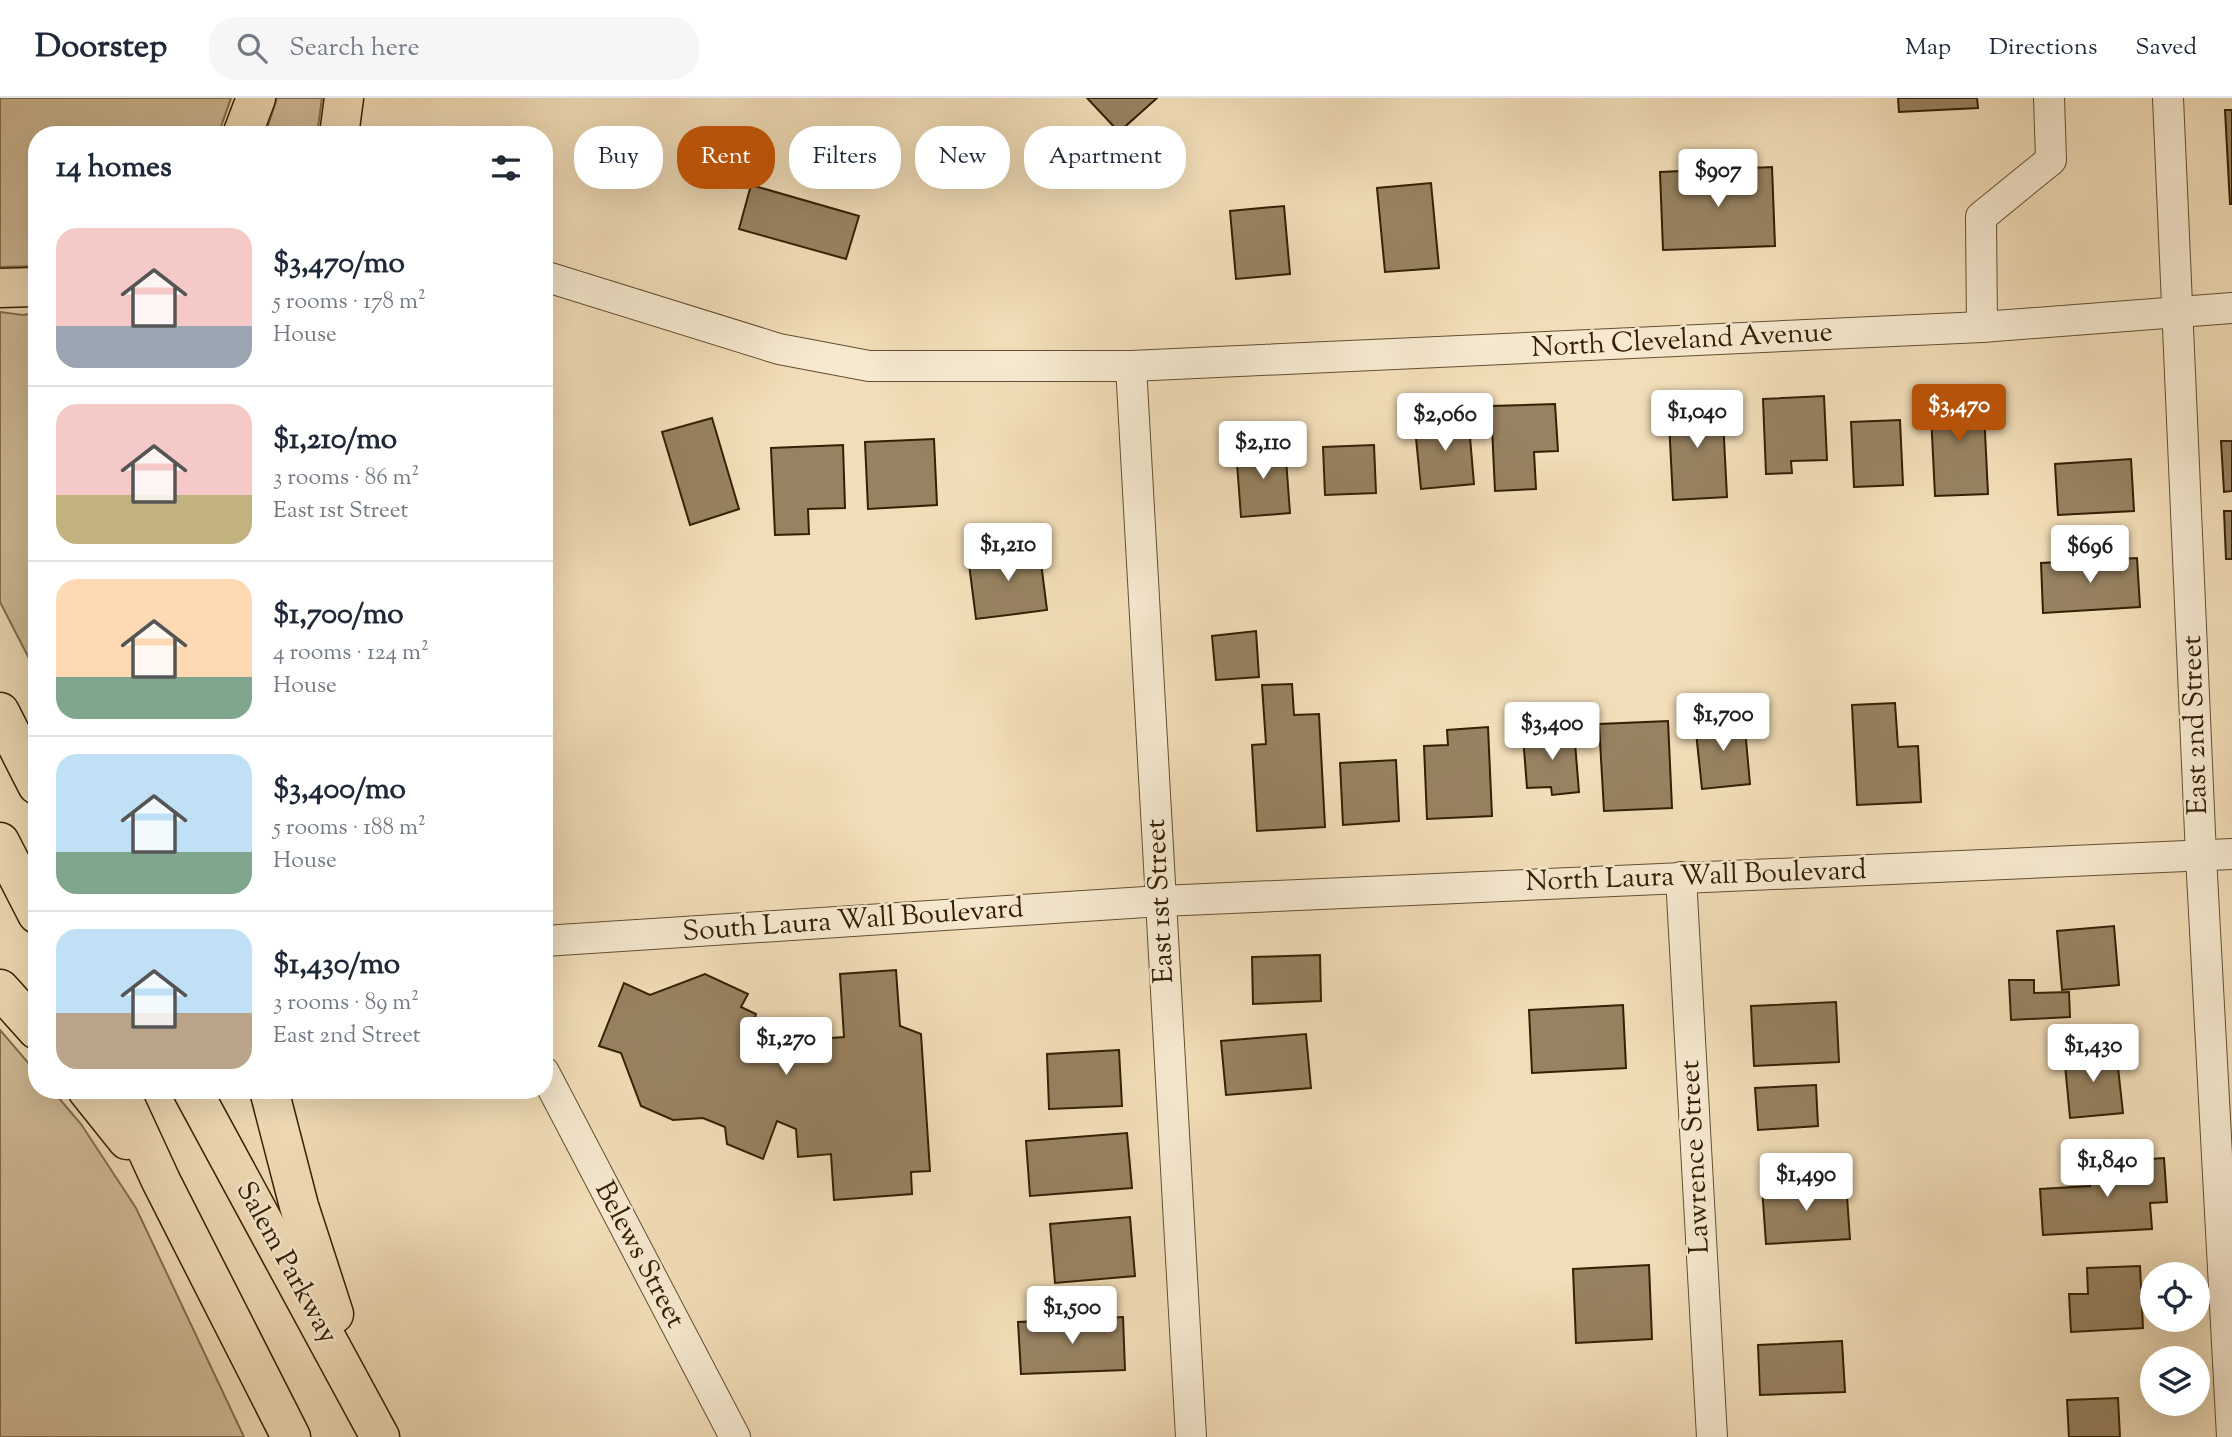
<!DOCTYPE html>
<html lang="en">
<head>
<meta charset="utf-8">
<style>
	:root { --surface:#fff; --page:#f6f6f7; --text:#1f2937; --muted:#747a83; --line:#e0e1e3; --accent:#b45309 }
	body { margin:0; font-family:"Sorts Mill Goudy",serif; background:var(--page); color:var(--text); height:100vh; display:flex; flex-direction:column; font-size:26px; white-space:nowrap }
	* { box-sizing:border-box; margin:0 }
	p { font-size:23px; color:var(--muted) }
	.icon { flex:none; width:38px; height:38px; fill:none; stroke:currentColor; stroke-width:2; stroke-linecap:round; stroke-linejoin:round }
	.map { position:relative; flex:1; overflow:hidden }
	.panel { position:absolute; left:28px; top:28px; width:525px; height:973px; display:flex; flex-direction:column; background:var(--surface); border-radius:28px; box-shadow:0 7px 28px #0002 }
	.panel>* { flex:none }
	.guide { position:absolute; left:574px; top:28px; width:665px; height:63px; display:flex; gap:14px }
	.fabs { position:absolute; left:2140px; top:1164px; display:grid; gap:14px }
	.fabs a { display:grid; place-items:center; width:70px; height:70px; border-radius:50%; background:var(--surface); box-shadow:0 7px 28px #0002; font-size:35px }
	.price { position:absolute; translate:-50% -60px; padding:0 16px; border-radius:7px; background:#fff; color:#222; font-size:23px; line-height:46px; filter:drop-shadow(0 2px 4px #0008) }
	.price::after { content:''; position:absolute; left:50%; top:42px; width:21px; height:16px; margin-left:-10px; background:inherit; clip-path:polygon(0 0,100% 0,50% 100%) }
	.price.current { background:var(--accent); color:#fff }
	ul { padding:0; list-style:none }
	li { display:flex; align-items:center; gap:21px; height:175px; padding:0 28px }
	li+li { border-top:2px solid var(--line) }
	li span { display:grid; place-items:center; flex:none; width:196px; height:140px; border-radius:21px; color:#555 }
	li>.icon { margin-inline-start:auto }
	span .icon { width:84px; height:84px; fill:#fffc; stroke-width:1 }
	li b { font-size:30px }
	h2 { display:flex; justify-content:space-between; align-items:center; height:84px; padding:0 28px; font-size:30px }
	.chip { padding:0 24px; border-radius:28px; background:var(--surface); box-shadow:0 7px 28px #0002; font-size:24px; line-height:63px }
	.chip.current { background:var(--accent); color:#fff }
	header { display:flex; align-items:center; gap:42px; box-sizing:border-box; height:98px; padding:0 35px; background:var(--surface); border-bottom:2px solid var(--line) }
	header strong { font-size:33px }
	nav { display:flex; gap:38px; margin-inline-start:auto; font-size:24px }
	.search { width:490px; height:63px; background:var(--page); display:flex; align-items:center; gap:18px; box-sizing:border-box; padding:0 24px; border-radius:28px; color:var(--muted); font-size:26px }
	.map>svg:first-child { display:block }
</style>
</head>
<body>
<header>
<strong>Doorstep</strong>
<div class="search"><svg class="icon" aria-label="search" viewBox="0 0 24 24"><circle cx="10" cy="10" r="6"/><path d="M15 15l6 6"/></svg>Search here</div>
<nav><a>Map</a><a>Directions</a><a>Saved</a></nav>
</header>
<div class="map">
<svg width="2232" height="1339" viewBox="0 0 2232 1339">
	<rect width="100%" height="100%" fill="#f1ddb7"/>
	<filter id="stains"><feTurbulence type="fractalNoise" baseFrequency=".00286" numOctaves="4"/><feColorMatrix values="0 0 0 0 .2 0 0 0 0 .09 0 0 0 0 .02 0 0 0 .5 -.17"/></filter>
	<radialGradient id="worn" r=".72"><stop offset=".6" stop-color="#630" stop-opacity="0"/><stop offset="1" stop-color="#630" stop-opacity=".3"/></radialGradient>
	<g fill="#d1bd99" stroke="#836e4e" stroke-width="2">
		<polygon points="0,0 231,0 218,37 37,37 37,168 0,169"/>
		<polygon points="277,0 322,0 317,37 265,37"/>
		<polygon points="0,214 23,217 37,215 37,576 0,504"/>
		<polygon points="0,932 37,975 37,992 52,992 81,1026 136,1110 244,1339 0,1339"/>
	</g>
	<g fill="#978261" stroke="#352004" stroke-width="2">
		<polygon points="1087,0 1157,0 1119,34"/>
		<polygon points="1898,0 1977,0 1978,10 1899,14"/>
		<polygon points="2225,12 2232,12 2232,106 2230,106"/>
		<polygon points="1772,69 1775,148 1663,152 1660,74"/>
		<polygon points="1431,85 1439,170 1385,174 1377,90"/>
		<polygon points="751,87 859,118 846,161 739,131"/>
		<polygon points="1284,108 1290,176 1236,181 1230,113"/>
		<polygon points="1983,293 1988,396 1935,398 1930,296"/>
		<polygon points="1824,298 1827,362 1791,363 1792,375 1766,376 1763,301"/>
		<polygon points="1722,302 1727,399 1673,402 1668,304"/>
		<polygon points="1555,306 1558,353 1534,354 1536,391 1495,393 1491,308"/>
		<polygon points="1468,316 1474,386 1421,391 1415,330 1437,328 1436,319"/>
		<polygon points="712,320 739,411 690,427 662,334"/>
		<polygon points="1900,322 1903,387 1854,389 1851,324"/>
		<polygon points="934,341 937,407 868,411 865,344"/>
		<polygon points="2221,343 2232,343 2232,393 2224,394"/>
		<polygon points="843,347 845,410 808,411 809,436 775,437 771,350"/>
		<polygon points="1374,347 1376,395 1325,397 1323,349"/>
		<polygon points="1285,348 1290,415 1241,419 1236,352"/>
		<polygon points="2131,361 2134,413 2058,417 2055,366"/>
		<polygon points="2224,413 2232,413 2232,461 2226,461"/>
		<polygon points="1039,449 1047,512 976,521 968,458"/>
		<polygon points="2137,460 2140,509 2043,515 2041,465"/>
		<polygon points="1256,533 1259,579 1216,582 1212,538"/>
		<polygon points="1292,586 1294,617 1319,616 1325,729 1257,733 1252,647 1266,646 1262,587"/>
		<polygon points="1895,605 1898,649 1918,648 1921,704 1857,707 1852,607"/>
		<polygon points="1744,620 1750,686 1702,691 1695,625"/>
		<polygon points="1668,623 1672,710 1604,713 1599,626"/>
		<polygon points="1488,629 1492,718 1427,721 1424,648 1448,647 1447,632"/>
		<polygon points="1574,633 1579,694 1552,697 1551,689 1527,690 1523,638"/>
		<polygon points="1396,662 1399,723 1343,727 1340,665"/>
		<polygon points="2114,828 2119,887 2062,892 2057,833"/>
		<polygon points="1320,857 1321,903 1253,906 1252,859"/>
		<polygon points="896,872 900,928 921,936 930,1073 911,1074 912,1096 834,1102 831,1056 798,1059 796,1031 777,1023 763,1061 727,1046 725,1029 703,1020 673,1022 641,1008 621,955 599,948 624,885 650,897 705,876 748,896 741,909 756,916 750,936 789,934 789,943 844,939 840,876"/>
		<polygon points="2009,882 2034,882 2034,895 2069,894 2070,919 2011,922"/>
		<polygon points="1836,904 1839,964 1754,968 1751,908"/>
		<polygon points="1623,907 1626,970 1532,975 1529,912"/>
		<polygon points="1306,936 1311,990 1226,997 1221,943"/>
		<polygon points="2116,951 2123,1015 2070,1020 2064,956"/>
		<polygon points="1119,952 1122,1008 1049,1011 1047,956"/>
		<polygon points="1816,987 1818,1028 1758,1032 1755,990"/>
		<polygon points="1127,1035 1132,1090 1030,1098 1026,1043"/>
		<polygon points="2164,1060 2167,1104 2150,1105 2152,1131 2043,1137 2040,1091 2090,1088 2089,1065"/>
		<polygon points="1846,1084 1850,1141 1766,1146 1762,1089"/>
		<polygon points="1130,1119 1135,1178 1055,1185 1050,1126"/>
		<polygon points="1649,1167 1652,1241 1576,1245 1573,1171"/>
		<polygon points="2140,1168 2143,1230 2071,1234 2069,1196 2088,1196 2087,1170"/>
		<polygon points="1123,1219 1125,1272 1021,1276 1018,1224"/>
		<polygon points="1842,1243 1845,1294 1760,1297 1758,1247"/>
		<polygon points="2118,1300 2120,1339 2069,1339 2067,1302"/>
	</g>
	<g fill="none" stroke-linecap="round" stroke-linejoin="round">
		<defs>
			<g id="street">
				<polyline points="2168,0 2201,758 2232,1339"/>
				<polyline points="544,178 779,251 869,268 1131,268 1982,229 2232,210"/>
				<polyline points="1982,229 1981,119 2051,62 2049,0"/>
				<polyline points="1131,268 1191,1339"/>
				<polyline points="1681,779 1712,1339"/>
				<polyline points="544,843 1161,803 2232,756"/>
				<polyline points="544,974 735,1339"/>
			</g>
			<g id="highway">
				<polyline points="242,37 256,0"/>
				<polyline points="339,37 344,0"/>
				<polyline points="0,190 37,189"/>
				<polyline points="0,614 37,687"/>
				<polyline points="0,744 37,816"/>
				<polyline points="0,891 37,932"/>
				<polyline points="87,992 127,1042"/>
				<polyline points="119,992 161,1083 291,1339"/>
				<polyline points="192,992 380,1339"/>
				<polyline points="269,992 299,1108 334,1216"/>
			</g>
		</defs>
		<use href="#street" stroke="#644f31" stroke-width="32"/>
		<use href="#highway" stroke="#352004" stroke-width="41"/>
		<use href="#street" stroke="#f6e9d0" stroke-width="30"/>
		<use href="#highway" stroke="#f1ddb7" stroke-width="38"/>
	</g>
	<g text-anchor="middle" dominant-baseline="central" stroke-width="5" stroke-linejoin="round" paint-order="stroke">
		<g font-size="28" fill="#352004" stroke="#f6e9d0">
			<text transform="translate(1682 243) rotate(-3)">North Cleveland Avenue</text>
			<text transform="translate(2196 627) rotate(-92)">East 2nd Street</text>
			<text transform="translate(1696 779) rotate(-2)">North Laura Wall Boulevard</text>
			<text transform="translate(1161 803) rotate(-93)">East 1st Street</text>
			<text transform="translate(853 823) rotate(-4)">South Laura Wall Boulevard</text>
			<text transform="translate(1696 1059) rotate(-93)">Lawrence Street</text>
			<text transform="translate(639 1157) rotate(62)">Belews Street</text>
			<text transform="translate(286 1165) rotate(61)">Salem Parkway</text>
		</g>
	</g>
	<rect width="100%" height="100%" filter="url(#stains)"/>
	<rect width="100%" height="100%" fill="url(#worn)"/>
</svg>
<div class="fabs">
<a><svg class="icon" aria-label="locate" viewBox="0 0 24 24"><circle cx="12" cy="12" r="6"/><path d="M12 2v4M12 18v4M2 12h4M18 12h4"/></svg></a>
<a><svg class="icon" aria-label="layers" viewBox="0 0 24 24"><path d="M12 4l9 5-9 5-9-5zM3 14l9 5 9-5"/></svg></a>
</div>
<b class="price" style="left:1718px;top:111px">$907</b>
<b class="price current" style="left:1959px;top:346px">$3,470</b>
<b class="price" style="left:1697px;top:352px">$1,040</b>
<b class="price" style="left:1445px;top:355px">$2,060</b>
<b class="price" style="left:1263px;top:383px">$2,110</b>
<b class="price" style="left:1008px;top:485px">$1,210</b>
<b class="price" style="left:2090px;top:487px">$696</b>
<b class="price" style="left:1723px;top:655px">$1,700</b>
<b class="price" style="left:1552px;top:664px">$3,400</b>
<b class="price" style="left:786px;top:979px">$1,270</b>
<b class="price" style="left:2093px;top:986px">$1,430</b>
<b class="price" style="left:2107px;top:1101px">$1,840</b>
<b class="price" style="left:1806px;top:1115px">$1,490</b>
<b class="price" style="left:1072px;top:1248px">$1,500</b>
<div class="guide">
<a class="chip">Buy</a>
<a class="chip current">Rent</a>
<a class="chip">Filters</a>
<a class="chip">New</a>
<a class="chip">Apartment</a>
</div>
<section class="panel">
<h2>14 homes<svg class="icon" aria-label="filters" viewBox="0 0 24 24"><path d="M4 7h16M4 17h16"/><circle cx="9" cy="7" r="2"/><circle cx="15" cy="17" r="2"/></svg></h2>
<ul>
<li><span style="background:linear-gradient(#f6c9c9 70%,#9aa5b1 0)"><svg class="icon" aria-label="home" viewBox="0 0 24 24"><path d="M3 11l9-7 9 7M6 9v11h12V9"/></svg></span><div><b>$3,470/mo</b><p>5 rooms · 178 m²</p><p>House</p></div></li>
<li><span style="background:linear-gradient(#f6c9c9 65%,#c2b280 0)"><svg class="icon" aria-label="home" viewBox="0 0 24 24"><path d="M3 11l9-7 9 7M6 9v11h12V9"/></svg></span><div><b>$1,210/mo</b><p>3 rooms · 86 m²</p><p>East 1st Street</p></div></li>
<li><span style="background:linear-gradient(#ffd9b3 70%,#7fa58c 0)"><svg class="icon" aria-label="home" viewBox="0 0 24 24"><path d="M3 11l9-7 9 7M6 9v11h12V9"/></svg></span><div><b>$1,700/mo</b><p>4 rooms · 124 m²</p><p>House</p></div></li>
<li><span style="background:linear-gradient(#bfe0f5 70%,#7fa58c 0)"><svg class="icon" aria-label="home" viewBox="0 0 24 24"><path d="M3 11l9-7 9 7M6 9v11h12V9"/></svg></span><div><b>$3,400/mo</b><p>5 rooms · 188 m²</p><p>House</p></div></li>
<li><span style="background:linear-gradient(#bfe0f5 60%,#b9a48a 0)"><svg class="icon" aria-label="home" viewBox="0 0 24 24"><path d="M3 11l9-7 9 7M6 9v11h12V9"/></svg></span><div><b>$1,430/mo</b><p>3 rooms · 89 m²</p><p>East 2nd Street</p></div></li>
</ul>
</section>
</div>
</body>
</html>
